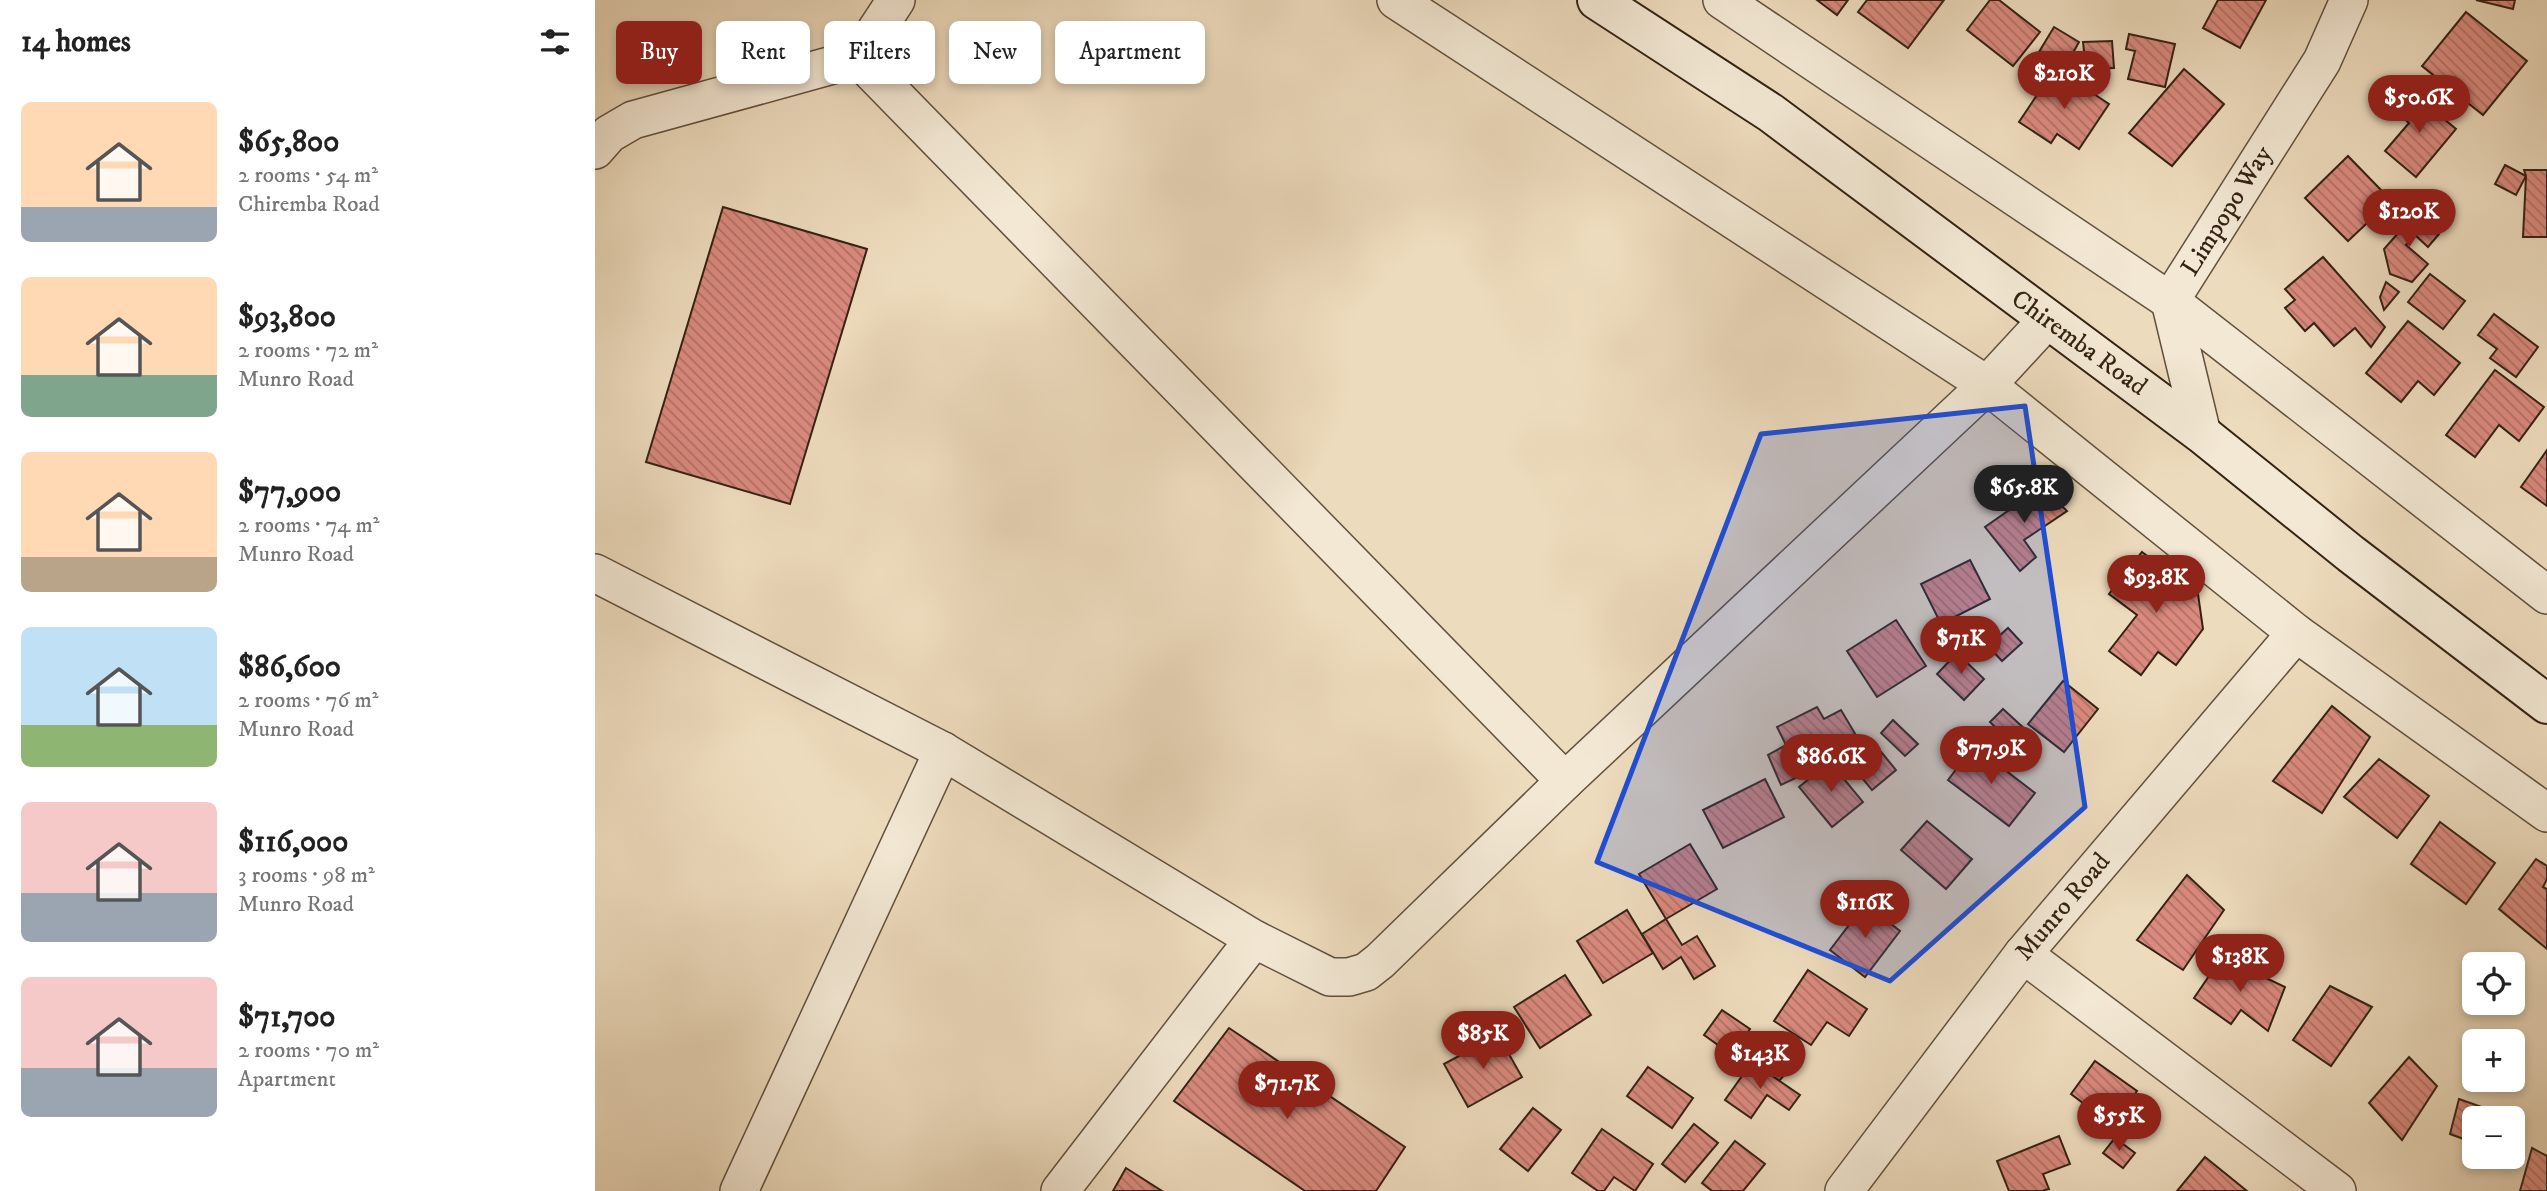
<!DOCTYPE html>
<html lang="en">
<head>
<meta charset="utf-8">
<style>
	:root { --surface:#fff; --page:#f6f6f6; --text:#222; --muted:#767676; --accent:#8f2418 }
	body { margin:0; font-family:"IM FELL DW Pica",serif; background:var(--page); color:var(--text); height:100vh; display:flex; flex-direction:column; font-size:26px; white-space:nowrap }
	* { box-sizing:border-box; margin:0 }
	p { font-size:23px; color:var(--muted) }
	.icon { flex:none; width:38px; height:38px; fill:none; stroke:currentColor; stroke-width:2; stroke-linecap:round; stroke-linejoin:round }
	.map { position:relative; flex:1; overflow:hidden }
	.side { display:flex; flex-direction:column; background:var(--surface); width:595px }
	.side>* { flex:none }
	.guide { position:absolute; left:21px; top:21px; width:665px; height:63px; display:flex; gap:14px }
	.buttons { position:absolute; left:1867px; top:952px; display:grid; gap:14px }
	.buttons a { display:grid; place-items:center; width:63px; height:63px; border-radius:10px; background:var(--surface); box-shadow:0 4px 10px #0003; font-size:35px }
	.price { position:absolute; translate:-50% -60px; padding:0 16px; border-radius:24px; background:var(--accent); color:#fff; font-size:23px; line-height:46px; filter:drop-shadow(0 2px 4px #0008) }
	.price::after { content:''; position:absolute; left:50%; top:42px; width:21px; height:16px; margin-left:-10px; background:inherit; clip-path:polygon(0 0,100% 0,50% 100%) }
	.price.selected { background:#222; color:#fff }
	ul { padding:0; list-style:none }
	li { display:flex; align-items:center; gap:21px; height:175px; padding:0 21px }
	li span { display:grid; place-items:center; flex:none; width:196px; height:140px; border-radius:10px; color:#555 }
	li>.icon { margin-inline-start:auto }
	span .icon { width:84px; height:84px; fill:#fffc; stroke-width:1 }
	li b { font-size:30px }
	h2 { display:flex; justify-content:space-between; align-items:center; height:84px; padding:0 21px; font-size:30px }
	.chip { padding:0 24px; border-radius:10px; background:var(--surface); box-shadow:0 4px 10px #0003; font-size:24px; line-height:63px }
	.chip.selected { background:var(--accent); color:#fff }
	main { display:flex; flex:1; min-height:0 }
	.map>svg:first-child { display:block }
</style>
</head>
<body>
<main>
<section class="side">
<h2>14 homes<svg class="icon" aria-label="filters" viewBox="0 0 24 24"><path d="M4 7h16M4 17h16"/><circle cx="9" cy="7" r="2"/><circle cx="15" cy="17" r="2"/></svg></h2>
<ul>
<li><span style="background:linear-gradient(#ffd9b3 75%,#9aa5b1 0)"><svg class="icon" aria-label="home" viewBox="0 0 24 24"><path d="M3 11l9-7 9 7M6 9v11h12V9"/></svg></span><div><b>$65,800</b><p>2 rooms · 54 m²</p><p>Chiremba Road</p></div></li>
<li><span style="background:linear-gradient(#ffd9b3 70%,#7fa58c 0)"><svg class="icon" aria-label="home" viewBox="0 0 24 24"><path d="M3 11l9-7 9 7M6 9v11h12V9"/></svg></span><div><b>$93,800</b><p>2 rooms · 72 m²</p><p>Munro Road</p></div></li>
<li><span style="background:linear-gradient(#ffd9b3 75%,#b9a48a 0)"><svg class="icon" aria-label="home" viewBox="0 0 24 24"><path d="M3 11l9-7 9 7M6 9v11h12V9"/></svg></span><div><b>$77,900</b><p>2 rooms · 74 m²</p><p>Munro Road</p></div></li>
<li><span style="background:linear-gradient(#bfe0f5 70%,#8fb573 0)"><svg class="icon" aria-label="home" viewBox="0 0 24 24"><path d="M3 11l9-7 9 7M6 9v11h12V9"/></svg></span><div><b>$86,600</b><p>2 rooms · 76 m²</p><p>Munro Road</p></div></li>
<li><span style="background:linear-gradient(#f6c9c9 65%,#9aa5b1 0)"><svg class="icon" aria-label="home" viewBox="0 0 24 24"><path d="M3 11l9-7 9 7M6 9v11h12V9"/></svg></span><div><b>$116,000</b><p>3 rooms · 98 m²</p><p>Munro Road</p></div></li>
<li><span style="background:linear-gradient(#f6c9c9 65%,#9aa5b1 0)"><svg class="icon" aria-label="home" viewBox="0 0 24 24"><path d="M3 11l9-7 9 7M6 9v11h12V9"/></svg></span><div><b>$71,700</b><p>2 rooms · 70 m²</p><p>Apartment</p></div></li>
</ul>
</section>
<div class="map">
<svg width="1952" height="1191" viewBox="0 0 1952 1191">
	<defs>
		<pattern id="building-back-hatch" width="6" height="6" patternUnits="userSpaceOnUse" patternTransform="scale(1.75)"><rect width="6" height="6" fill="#da8a7e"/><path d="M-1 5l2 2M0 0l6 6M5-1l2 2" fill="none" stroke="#b27066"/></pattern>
	</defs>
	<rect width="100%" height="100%" fill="#eddbbd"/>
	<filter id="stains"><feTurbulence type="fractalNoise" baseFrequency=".00286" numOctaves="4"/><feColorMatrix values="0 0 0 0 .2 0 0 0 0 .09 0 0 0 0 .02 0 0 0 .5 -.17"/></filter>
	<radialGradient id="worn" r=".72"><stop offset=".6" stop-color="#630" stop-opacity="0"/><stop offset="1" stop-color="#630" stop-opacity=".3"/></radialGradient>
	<g fill="url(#building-back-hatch)" stroke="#342214" stroke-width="2">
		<polygon points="1222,0 1253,0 1242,15"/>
		<polygon points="1272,0 1349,0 1313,48 1263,12"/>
		<polygon points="1395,0 1404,0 1445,32 1418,66 1372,30"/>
		<polygon points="1623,0 1671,0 1645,48 1608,28"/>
		<polygon points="1881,0 1920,0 1918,9"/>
		<polygon points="1871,12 1932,61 1888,115 1827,66"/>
		<polygon points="1459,27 1484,42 1470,67 1444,52"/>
		<polygon points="1534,34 1580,44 1570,87 1533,79 1540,51 1531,49"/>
		<polygon points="1517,41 1519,68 1491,69 1488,42"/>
		<polygon points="1460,68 1514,104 1484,149 1462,134 1456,143 1424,122"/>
		<polygon points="1589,69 1629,104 1577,166 1534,133"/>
		<polygon points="1815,91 1861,129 1821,177 1790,151 1814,123 1799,110"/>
		<polygon points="1753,156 1788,192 1779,201 1787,209 1753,241 1710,198"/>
		<polygon points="1910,165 1931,176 1921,195 1900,184"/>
		<polygon points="1929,170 1952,170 1952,237 1928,237 1931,176"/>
		<polygon points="128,207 272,249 195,504 51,462"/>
		<polygon points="1821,213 1844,234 1833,247 1820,235 1811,245 1833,264 1817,282 1795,274 1789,249"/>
		<polygon points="1728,257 1790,327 1776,347 1760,328 1739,346 1719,323 1710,331 1690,308 1700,300 1690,289"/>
		<polygon points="1835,274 1870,301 1848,329 1813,302"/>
		<polygon points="1791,282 1804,292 1789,310 1785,297"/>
		<polygon points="1899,314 1943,347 1921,377 1895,358 1902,349 1883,335"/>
		<polygon points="1813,321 1865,363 1839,395 1823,381 1806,402 1771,373"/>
		<polygon points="1900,370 1949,407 1924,441 1904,425 1880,457 1851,435"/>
		<polygon points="1952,450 1952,506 1926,487"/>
		<polygon points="1447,487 1472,511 1429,540 1441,557 1425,571 1390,527"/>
		<polygon points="1547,552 1603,594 1608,629 1581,665 1563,652 1546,675 1514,651 1542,615 1514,594"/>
		<polygon points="1375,560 1395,599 1346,624 1326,584"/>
		<polygon points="1301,620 1331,666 1282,697 1252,651"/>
		<polygon points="1413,628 1427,643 1407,661 1393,646"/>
		<polygon points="1362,653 1389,679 1369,700 1342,674"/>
		<polygon points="1468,681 1503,709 1469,752 1433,724"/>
		<polygon points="1737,706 1775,737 1727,813 1678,781"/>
		<polygon points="1222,707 1229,719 1246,710 1265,742 1235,762 1186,785 1173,755 1191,745 1182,727"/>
		<polygon points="1408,709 1444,742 1433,762 1417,747 1407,758 1395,748 1407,734 1395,722"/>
		<polygon points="1298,720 1323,744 1310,756 1286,733"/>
		<polygon points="1379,746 1440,793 1414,826 1353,780"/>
		<polygon points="1282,747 1301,770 1277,790 1258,767"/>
		<polygon points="1784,759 1834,796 1802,838 1749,797"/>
		<polygon points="1235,762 1268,802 1237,827 1204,787"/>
		<polygon points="1170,779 1189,817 1128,848 1108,810"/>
		<polygon points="1332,821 1377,859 1351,889 1306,850"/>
		<polygon points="1845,822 1900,863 1871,904 1816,864"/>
		<polygon points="1095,844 1122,889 1071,919 1044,874"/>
		<polygon points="1941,859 1952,866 1952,879 1948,887 1952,889 1952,949 1904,909"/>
		<polygon points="1592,875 1629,910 1588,970 1542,940"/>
		<polygon points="1270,904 1305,931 1270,977 1235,950"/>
		<polygon points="1032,910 1058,953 1008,983 982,941"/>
		<polygon points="1071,919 1087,945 1102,936 1120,966 1099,979 1086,957 1068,969 1047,934"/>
		<polygon points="1627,957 1690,987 1673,1031 1646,1010 1636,1024 1599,998"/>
		<polygon points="1213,970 1272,1009 1254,1036 1232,1022 1216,1045 1179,1021"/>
		<polygon points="970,975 996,1015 945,1048 919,1007"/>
		<polygon points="1735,986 1777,1007 1736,1066 1698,1040"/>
		<polygon points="1127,1010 1155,1029 1137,1055 1109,1035"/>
		<polygon points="634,1028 810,1147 781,1191 710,1191 579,1101"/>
		<polygon points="903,1035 927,1077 873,1107 849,1064"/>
		<polygon points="1174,1036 1202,1061 1184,1081 1157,1062"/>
		<polygon points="1814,1057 1842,1086 1807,1140 1774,1103"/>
		<polygon points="1500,1061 1542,1091 1517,1125 1476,1094"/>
		<polygon points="1157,1062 1205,1095 1194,1110 1172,1095 1156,1118 1130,1100"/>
		<polygon points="1053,1067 1098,1098 1077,1128 1032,1096"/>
		<polygon points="1864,1099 1926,1121 1920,1157 1918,1156 1918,1118 1880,1118 1880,1143 1855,1134"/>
		<polygon points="938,1108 966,1130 933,1171 905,1149"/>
		<polygon points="1099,1124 1123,1143 1090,1182 1067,1164"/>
		<polygon points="1007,1129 1058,1164 1040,1191 1019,1177 1009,1191 1003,1191 977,1173"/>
		<polygon points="1464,1136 1475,1164 1448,1174 1454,1189 1447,1191 1414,1191 1402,1161"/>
		<polygon points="1520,1138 1540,1153 1528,1168 1508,1153"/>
		<polygon points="1140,1141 1170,1164 1148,1191 1117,1191 1107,1183"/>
		<polygon points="1937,1148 1952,1156 1952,1191 1925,1191"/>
		<polygon points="1610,1157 1652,1191 1582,1191"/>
		<polygon points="531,1168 567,1191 518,1191"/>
	</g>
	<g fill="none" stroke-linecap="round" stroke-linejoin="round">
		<defs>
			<g id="minor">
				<polyline points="801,0 1392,385 1701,633 1952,813"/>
				<polyline points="1127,0 1575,301 1952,595"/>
				<polyline points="263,58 970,781"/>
				<polyline points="0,150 14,134 38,120 263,58 301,0"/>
				<polyline points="1607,434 1575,301 1727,61 1754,0"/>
				<polyline points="0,573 348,751 659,939 735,977 754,977 771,972 785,961 970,781 1392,385 1452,320"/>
				<polyline points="1428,954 1742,1191"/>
				<polyline points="144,1191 348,751"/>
				<polyline points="465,1191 659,939"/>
				<polyline points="1249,1191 1428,954 1701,633"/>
			</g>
			<polyline id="secondary" points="1002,0 1176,113 1607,434 1756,554 1952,704"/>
		</defs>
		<use href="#minor" stroke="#62503e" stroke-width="40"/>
		<use href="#secondary" stroke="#342214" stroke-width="42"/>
		<use href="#minor" stroke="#f3e8d4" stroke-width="37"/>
		<use href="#secondary" stroke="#f3e8d4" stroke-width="38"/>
	</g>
	<path fill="#1d4ed8" fill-opacity="0.2" stroke="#1d4ed8" stroke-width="5" stroke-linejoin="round" d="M1430,406l60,401 -195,174 -293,-119 164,-428z"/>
	<g text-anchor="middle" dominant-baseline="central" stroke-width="7" stroke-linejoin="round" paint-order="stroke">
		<g font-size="26" fill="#342214" stroke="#f3e8d4">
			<text transform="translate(1632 211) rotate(-58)">Limpopo Way</text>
			<text transform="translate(1484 343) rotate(36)">Chiremba Road</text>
			<text transform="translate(1468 907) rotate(-50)">Munro Road</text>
		</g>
	</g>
	<rect width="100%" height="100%" filter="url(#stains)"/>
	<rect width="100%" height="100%" fill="url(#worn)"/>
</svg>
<div class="buttons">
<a><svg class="icon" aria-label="locate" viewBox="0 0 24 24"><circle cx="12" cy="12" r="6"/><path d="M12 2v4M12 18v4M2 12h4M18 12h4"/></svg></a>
<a>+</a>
<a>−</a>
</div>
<b class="price" style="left:1469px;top:111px">$210K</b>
<b class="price" style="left:1824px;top:135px">$50.6K</b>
<b class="price" style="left:1814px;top:249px">$120K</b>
<b class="price selected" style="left:1429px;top:525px">$65.8K</b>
<b class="price" style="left:1561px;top:615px">$93.8K</b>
<b class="price" style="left:1366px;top:676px">$71K</b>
<b class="price" style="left:1396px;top:786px">$77.9K</b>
<b class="price" style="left:1236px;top:794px">$86.6K</b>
<b class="price" style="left:1270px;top:940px">$116K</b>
<b class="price" style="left:1645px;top:994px">$138K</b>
<b class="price" style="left:888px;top:1071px">$85K</b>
<b class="price" style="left:1165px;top:1091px">$143K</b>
<b class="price" style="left:692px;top:1121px">$71.7K</b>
<b class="price" style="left:1524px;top:1153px">$55K</b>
<div class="guide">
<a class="chip selected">Buy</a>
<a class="chip">Rent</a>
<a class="chip">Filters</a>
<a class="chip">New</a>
<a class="chip">Apartment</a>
</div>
</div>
</main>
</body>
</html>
